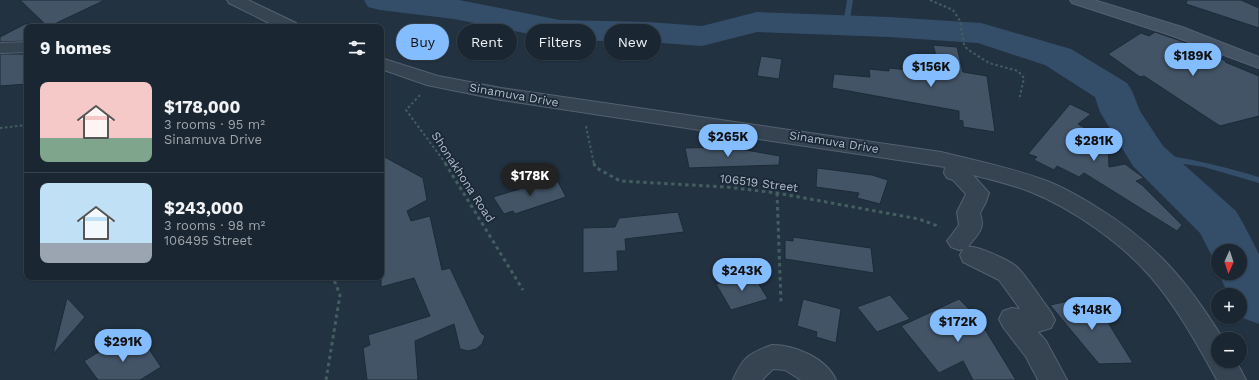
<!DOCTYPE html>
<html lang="en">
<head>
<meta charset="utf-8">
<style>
	:root { --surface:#1a2631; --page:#232e39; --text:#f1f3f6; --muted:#9fa5ab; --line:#38434d; --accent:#84bdff }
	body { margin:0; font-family:"Work Sans",sans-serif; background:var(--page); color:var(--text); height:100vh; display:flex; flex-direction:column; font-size:15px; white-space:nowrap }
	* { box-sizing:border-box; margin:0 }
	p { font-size:13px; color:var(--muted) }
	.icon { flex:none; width:22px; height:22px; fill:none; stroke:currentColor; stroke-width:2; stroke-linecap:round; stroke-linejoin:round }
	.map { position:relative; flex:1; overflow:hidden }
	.drawer { position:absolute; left:24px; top:24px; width:360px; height:256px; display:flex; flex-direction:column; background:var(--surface); border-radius:8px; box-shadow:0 1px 3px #0004,0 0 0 1px var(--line) }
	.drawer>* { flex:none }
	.banner { position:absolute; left:396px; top:24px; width:380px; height:36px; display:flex; gap:8px }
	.needle { width:26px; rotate:183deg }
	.fabs { position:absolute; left:1211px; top:244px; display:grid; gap:8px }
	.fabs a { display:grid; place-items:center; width:36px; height:36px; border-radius:50%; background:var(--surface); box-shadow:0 1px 3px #0004,0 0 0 1px var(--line); font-size:20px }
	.price { position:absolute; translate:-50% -34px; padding:0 9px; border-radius:14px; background:var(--accent); color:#111; font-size:13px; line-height:26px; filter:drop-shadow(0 1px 2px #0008) }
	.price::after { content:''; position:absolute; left:50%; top:24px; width:12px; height:9px; margin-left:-6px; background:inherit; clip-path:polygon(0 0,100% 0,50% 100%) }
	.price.on { background:#222; color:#fff }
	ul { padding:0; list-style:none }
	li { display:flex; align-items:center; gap:12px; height:100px; padding:0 16px }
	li+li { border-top:1px solid var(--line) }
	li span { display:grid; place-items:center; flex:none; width:112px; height:80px; border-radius:8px; color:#555 }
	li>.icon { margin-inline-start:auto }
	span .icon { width:48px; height:48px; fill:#fffc; stroke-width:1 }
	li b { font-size:17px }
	h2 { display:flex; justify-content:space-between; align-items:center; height:48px; padding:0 16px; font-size:17px }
	.tag { padding:0 14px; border-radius:18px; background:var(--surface); box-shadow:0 1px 3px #0004,0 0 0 1px var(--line); font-size:14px; line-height:36px }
	.tag.on { background:var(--accent); color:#111 }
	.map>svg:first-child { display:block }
</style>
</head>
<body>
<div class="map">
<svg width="1259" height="380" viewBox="0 0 1259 380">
	<rect width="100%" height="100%" fill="#223241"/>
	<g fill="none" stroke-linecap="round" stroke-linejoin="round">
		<g fill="#344e6a" fill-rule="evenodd">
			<polygon points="847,0 853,0 849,25 846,27 843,25"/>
			<path d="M1148,153c38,4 74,13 111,24v6l-55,-16 -59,-9 -1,-2z"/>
		</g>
		<polygon fill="#344e6a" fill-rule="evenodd" points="364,0 459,0 560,20 648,22 702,26 757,12 889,17 981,23 1071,49 1127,83 1132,91 1140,111 1163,146 1236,211 1243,223 1259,254 1259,324 1240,317 1240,295 1229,295 1218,273 1240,273 1240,251 1218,251 1218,272 1215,266 1216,264 1200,233 1133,166 1100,112 1095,97 1045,65 978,43 889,37 757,32 702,46 648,42 560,40 454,19 380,10 368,7"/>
	</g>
	<g fill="#425466" stroke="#1d2a38">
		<polygon points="20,0 105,0 48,27"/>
		<polygon points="1187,0 1241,0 1259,8 1259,28 1186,4"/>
		<polygon points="27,23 27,41 0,42 0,37"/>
		<polygon points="1155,32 1184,42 1226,61 1225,62 1259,76 1259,116 1220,126 1144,76 1140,77 1108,54 1141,33 1149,36"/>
		<polygon points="933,45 957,47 963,72 987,76 995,132 963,127 963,121 959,120 959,111 832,88 834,74 870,77 869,69 889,71 889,68 941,73"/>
		<polygon points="0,54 27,54 27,84 0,86"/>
		<polygon points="761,56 782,59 779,79 757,76"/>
		<polygon points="1070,104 1091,114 1078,124 1108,141 1109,167 1125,164 1144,178 1136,181 1142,185 1182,225 1177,231 1084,173 1079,177 1057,166 1054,170 1034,160 1037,157 1028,154"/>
		<polygon points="729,147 780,156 779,165 689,168 685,148"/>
		<polygon points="381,155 423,178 427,200 407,211 411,221 430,216 442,270 450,268 481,333 485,336 482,344 476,349 468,351 460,349 454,324 415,341 418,380 367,380 363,348 370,345 368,335 430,316 414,278 381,287"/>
		<polygon points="817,168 872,175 888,180 880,204 857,198 859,193 816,187"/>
		<polygon points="556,178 566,197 515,214 513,211 504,214 493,197"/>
		<polygon points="678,212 684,232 625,239 626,251 617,251 618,271 583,273 583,228 615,227 619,218"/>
		<polygon points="793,237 871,248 874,273 785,259 785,240 793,241"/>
		<polygon points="752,273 768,299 731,310 716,284"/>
		<polygon points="890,295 910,319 877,332 857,307"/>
		<polygon points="1087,297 1104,316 1133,363 1099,364 1050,305"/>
		<polygon points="67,298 85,317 53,354"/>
		<polygon points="803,299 841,309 836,343 816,337 817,332 797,326"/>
		<polygon points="959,299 978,318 1016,380 973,380 963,361 939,373 901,326"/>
		<polygon points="118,340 125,351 143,340 161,367 140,380 98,380 84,361"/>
	</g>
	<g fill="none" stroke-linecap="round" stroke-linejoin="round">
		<defs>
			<g id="street">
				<polygon points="227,0 248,0 296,23 298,27 277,27 229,3"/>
				<polygon points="27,42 27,52 0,53 0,43"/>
				<path d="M381,58l57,18 63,12 440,64c35,9 72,16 106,29 18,7 35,17 51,27 57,35 90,74 125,131h-5v22h18l10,19h-29c-20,-36 -40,-73 -67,-104 -30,-34 -77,-67 -119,-84 -18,-7 -38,-12 -58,-17l16,18 -3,9 -6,11c6,17 -3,21 -12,34 8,-2 44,14 50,21 12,13 22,30 33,44l4,8 -4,8 -13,4 8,9 21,39h-29l-12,-23 -23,-30 -4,-8 4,-8 9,-3 8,1 -21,-29 -36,-18 -3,-7 3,-6 -4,1 -8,-3 -4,-6 12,-16 -2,-13 9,-18 -13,-14 -6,-2 -3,-5 1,-6 -444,-67 -74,-15 -46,-16z"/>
				<path d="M772,345c23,0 54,13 64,35h-35l-16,-10 -12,-1 -11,11h-29c10,-23 16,-27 39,-35z"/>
			</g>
			<polygon id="secondary" points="1070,0 1094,0 1182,27 1259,57 1259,68 1170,35 1072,3"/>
		</defs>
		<use href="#street" stroke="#54616f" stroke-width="2"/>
		<use href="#secondary" stroke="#54616f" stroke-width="2"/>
		<g stroke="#425e5f" stroke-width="2" stroke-dasharray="2.5 2.5" stroke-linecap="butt">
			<polyline points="930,0 953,10 960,21 964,44 967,49 989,63 1018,71 1024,78 1019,100"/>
			<polyline points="420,95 406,110 446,164"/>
			<polyline points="586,126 594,164"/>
			<polyline points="0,128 27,125"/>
		</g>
		<g stroke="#425e5f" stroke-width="3" stroke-dasharray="3.5 3.5" stroke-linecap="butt">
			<polyline points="445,163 523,290"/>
			<polyline points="594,163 595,167 620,181 726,187 777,193 919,219 940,227"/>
			<polyline points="777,193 781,303"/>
			<polyline points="326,380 340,295 333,277"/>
		</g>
		<use href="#street" fill="#364351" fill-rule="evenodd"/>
		<use href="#secondary" fill="#445364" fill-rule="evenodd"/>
	</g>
	<g text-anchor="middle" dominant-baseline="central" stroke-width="3.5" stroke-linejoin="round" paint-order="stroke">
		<g font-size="12" fill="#b3becc" stroke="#1b2836">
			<text transform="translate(514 95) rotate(10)">Sinamuva Drive</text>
			<text transform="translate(834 142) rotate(9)">Sinamuva Drive</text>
			<text transform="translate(463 177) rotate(57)">Shonakhona Road</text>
			<text transform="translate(759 183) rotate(7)">106519 Street</text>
		</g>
	</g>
</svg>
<div class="fabs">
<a><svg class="needle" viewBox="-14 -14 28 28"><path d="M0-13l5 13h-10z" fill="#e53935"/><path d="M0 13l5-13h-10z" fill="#9fa5ab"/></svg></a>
<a>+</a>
<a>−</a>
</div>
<b class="price" style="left:1193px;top:77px">$189K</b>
<b class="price" style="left:931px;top:88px">$156K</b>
<b class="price" style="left:728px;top:158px">$265K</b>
<b class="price" style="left:1094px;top:162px">$281K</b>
<b class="price on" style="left:530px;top:197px">$178K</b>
<b class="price" style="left:742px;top:292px">$243K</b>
<b class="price" style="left:1092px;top:331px">$148K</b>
<b class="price" style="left:958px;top:343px">$172K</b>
<b class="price" style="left:123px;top:363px">$291K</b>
<div class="banner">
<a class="tag on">Buy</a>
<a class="tag">Rent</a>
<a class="tag">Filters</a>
<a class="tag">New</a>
</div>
<section class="drawer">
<h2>9 homes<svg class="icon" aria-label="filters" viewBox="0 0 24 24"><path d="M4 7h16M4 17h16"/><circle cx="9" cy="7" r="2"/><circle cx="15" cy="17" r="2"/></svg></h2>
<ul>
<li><span style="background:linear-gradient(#f6c9c9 70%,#7fa58c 0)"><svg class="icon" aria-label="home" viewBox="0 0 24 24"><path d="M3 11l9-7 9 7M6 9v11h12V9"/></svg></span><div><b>$178,000</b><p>3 rooms · 95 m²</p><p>Sinamuva Drive</p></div></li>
<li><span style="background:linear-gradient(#bfe0f5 75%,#9aa5b1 0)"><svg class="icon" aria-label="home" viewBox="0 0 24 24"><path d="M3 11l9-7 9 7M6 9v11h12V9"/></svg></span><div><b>$243,000</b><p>3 rooms · 98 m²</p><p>106495 Street</p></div></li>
</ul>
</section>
</div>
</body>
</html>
